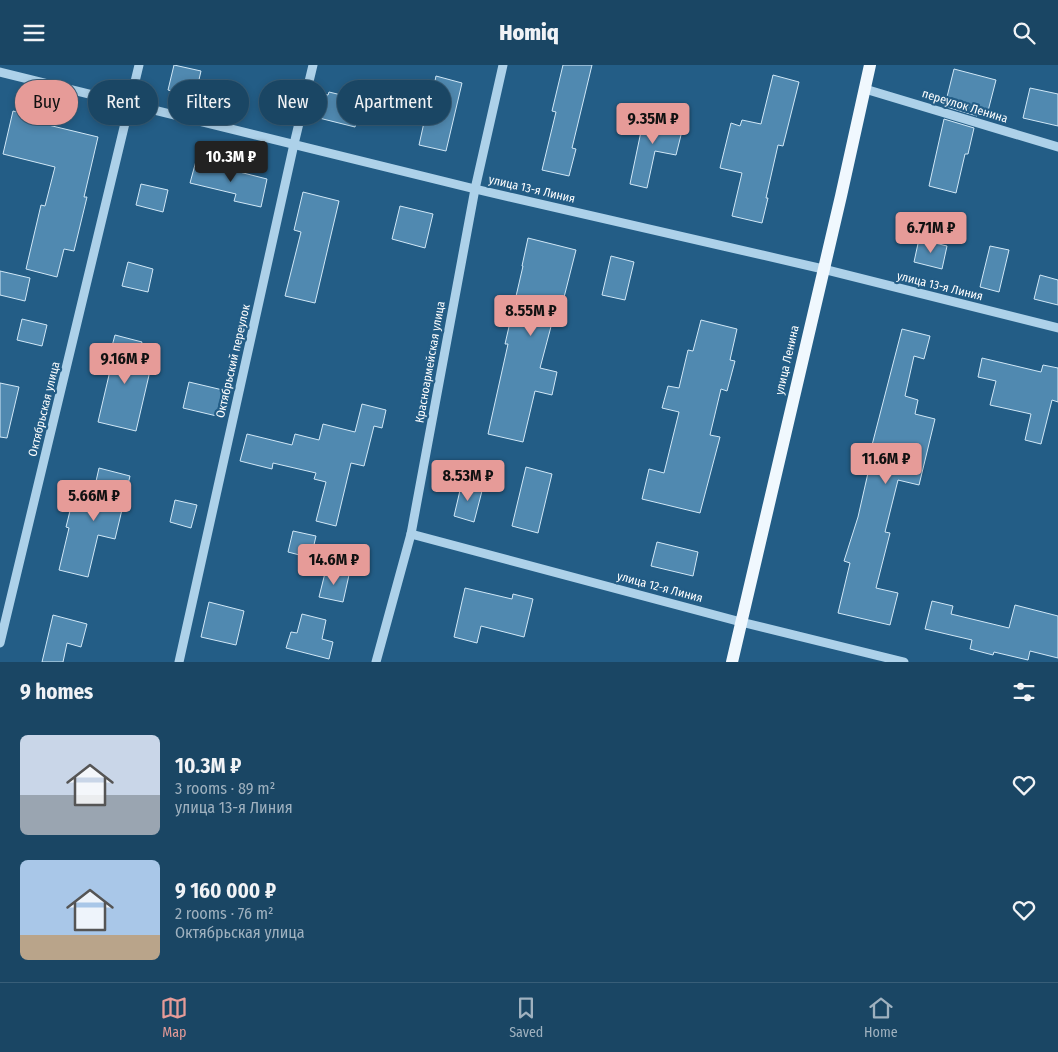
<!DOCTYPE html>
<html lang="en">
<head>
<meta charset="utf-8">
<style>
	:root { --surface:#1a4664; --page:#27506d; --text:#f1f3f6; --muted:#9fb1bf; --line:#385e78; --accent:#e69b98 }
	body { margin:0; font-family:"Fira Sans Condensed",sans-serif; background:var(--page); color:var(--text); height:100vh; display:flex; flex-direction:column; font-size:19px; white-space:nowrap }
	* { box-sizing:border-box; margin:0 }
	p { font-size:16px; color:var(--muted) }
	.icon { flex:none; width:28px; height:28px; fill:none; stroke:currentColor; stroke-width:2; stroke-linecap:round; stroke-linejoin:round }
	.map { position:relative; height:597px; overflow:hidden }
	.panel { display:flex; flex-direction:column; background:var(--surface); flex:1 }
	.panel>* { flex:none }
	.top-card { position:absolute; left:15px; top:15px; width:500px; height:45px; display:flex; gap:10px }
	.price { position:absolute; translate:-50% -42px; padding:0 11px; border-radius:5px; background:var(--accent); color:#111; font-size:16px; line-height:32px; filter:drop-shadow(0 1px 2px #0008) }
	.price::after { content:''; position:absolute; left:50%; top:30px; width:15px; height:11px; margin-left:-8px; background:inherit; clip-path:polygon(0 0,100% 0,50% 100%) }
	.price.active { background:#222; color:#fff }
	ul { padding:0; list-style:none }
	li { display:flex; align-items:center; gap:15px; height:125px; padding:0 20px }
	li span { display:grid; place-items:center; flex:none; width:140px; height:100px; border-radius:8px; color:#555 }
	li>.icon { margin-inline-start:auto }
	span .icon { width:60px; height:60px; fill:#fffc; stroke-width:1 }
	li b { font-size:21px }
	h2 { display:flex; justify-content:space-between; align-items:center; height:60px; padding:0 20px; font-size:21px }
	.tag { padding:0 18px; border-radius:22px; background:var(--surface); box-shadow:0 2px 8px #0003,0 0 0 1px var(--line); font-size:18px; line-height:45px }
	.tag.active { background:var(--accent); color:#111 }
	header { display:flex; justify-content:space-between; align-items:center; height:65px; padding:0 20px; background:var(--surface); font-size:22px; font-weight:800 }
	.dock { display:flex; justify-content:space-around; align-items:center; height:70px; border-top:1px solid var(--line); background:var(--surface); font-size:14px; color:var(--muted) }
	.dock a { display:grid; justify-items:center; gap:2px }
	.dock .active { color:var(--accent) }
	.map>svg:first-child { display:block }
</style>
</head>
<body>
<header><svg class="icon" aria-label="menu" viewBox="0 0 24 24"><path d="M4 6h16M4 12h16M4 18h16"/></svg>Homiq<svg class="icon" aria-label="search" viewBox="0 0 24 24"><circle cx="10" cy="10" r="6"/><path d="M15 15l6 6"/></svg></header>
<div class="map">
<svg width="1058" height="597" viewBox="0 0 1058 597">
	<rect width="100%" height="100%" fill="#235d86"/>
	<g fill="#5089b0" stroke="#d1e8f7">
		<polygon points="174,0 201,6 195,32 168,25"/>
		<polygon points="563,0 592,0 572,83 576,84 569,111 542,105 556,47 552,46"/>
		<polygon points="954,4 996,15 988,46 979,44 977,51 947,42 948,37 946,36"/>
		<polygon points="773,10 799,17 783,81 778,80 766,133 768,133 762,158 732,151 742,108 720,103 731,58 740,61 742,55 761,59"/>
		<polygon points="436,11 462,18 446,86 419,80 425,53 427,53"/>
		<polygon points="274,17 301,24 295,47 291,46 291,48 267,42"/>
		<polygon points="1030,23 1058,29 1058,61 1023,53"/>
		<polygon points="313,27 328,30 329,27 362,35 355,62 307,50"/>
		<polygon points="648,41 664,45 661,61 682,66 676,90 655,86 647,123 630,119 643,57 645,57"/>
		<polygon points="13,46 41,53 40,58 98,72 84,132 87,132 74,186 64,184 57,212 26,204 41,140 45,141 55,102 3,89"/>
		<polygon points="944,54 974,63 968,89 965,89 956,128 929,121"/>
		<polygon points="196,96 267,114 261,142 234,136 236,129 190,118"/>
		<polygon points="141,119 168,125 163,147 136,140"/>
		<polygon points="303,127 339,136 315,238 285,231 301,167 294,165"/>
		<polygon points="400,141 433,149 425,183 392,174"/>
		<polygon points="528,173 576,185 558,256 553,254 540,303 557,307 552,330 535,326 523,377 488,369 508,279 505,279 523,201 522,201"/>
		<polygon points="919,174 947,181 942,204 914,197"/>
		<polygon points="990,181 1009,185 999,227 980,222"/>
		<polygon points="611,191 634,197 625,235 602,230"/>
		<polygon points="128,197 153,204 148,227 122,221"/>
		<polygon points="0,206 30,213 25,236 0,230"/>
		<polygon points="1040,210 1058,215 1058,240 1034,234"/>
		<polygon points="22,254 47,260 42,281 17,275"/>
		<polygon points="701,255 737,264 730,295 735,296 727,326 721,324 710,370 720,372 700,448 642,434 649,404 664,408 679,347 662,343 668,321 679,323 688,285 693,286"/>
		<polygon points="902,264 930,271 924,294 914,291 905,331 918,335 915,349 935,354 919,420 898,415 885,467 890,468 876,523 898,528 890,560 838,548 850,498 844,496 858,452 868,408 866,407 871,384"/>
		<polygon points="115,270 142,277 138,290 153,293 136,366 98,357 113,293 109,292"/>
		<polygon points="982,293 1041,307 1043,300 1058,303 1058,337 1052,335 1041,379 1025,375 1031,349 990,340 996,316 978,312"/>
		<polygon points="189,317 227,326 221,352 183,343"/>
		<polygon points="0,318 19,322 7,373 0,372"/>
		<polygon points="362,339 386,345 382,363 374,361 364,401 351,398 336,461 316,456 326,417 314,414 316,408 273,398 272,404 240,396 247,369 292,380 295,369 319,375 323,359 355,367"/>
		<polygon points="526,402 552,409 538,468 512,461"/>
		<polygon points="99,403 130,411 115,474 98,470 88,512 59,505 69,463 66,462 72,438 90,443"/>
		<polygon points="462,417 483,422 474,457 454,451"/>
		<polygon points="175,435 197,440 191,463 170,457"/>
		<polygon points="293,466 316,471 311,493 288,487"/>
		<polygon points="657,477 698,487 693,511 651,501"/>
		<polygon points="326,504 349,510 343,537 319,532"/>
		<polygon points="465,523 512,534 513,529 533,534 524,572 481,561 477,578 454,572"/>
		<polygon points="932,536 953,541 951,549 1009,563 1015,540 1058,551 1058,593 1030,586 1028,595 994,587 993,590 970,584 972,575 925,564"/>
		<polygon points="209,537 244,546 236,580 201,572"/>
		<polygon points="302,549 326,555 322,574 333,577 329,594 286,583 291,567 297,568"/>
		<polygon points="53,550 87,559 81,582 67,578 63,597 42,597"/>
	</g>
	<g fill="none" stroke-linecap="round" stroke-linejoin="round">
		<g stroke="#add1e9" stroke-width="9">
			<polyline points="0,7 475,124 823,204 1058,263"/>
			<polyline points="865,24 1058,82"/>
			<polyline points="411,469 741,557 904,597"/>
			<polyline points="0,578 139,0"/>
			<polyline points="179,597 294,79 313,0"/>
			<polyline points="376,597 411,469 475,124 503,0"/>
		</g>
		<polyline stroke="#f0f8fe" stroke-width="12" points="732,597 841,131 870,0"/>
	</g>
	<g text-anchor="middle" dominant-baseline="central" stroke-width="4.5" stroke-linejoin="round" paint-order="stroke">
		<g font-size="12" fill="#fff" stroke="#235d86">
			<text transform="translate(965 41) rotate(17)">переулок Ленина</text>
			<text transform="translate(532 124) rotate(13)">улица 13-я Линия</text>
			<text transform="translate(940 221) rotate(14)">улица 13-я Линия</text>
			<text transform="translate(787 295) rotate(-77)">улица Ленина</text>
			<text transform="translate(233 296) rotate(-77)">Октябрьский переулок</text>
			<text transform="translate(430 297) rotate(-80)">Красноармейская улица</text>
			<text transform="translate(44 344) rotate(-76)">Октябрьская улица</text>
			<text transform="translate(660 522) rotate(15)">улица 12-я Линия</text>
		</g>
	</g>
</svg>
<b class="price" style="left:653px;top:80px">9.35M ₽</b>
<b class="price active" style="left:231px;top:118px">10.3M ₽</b>
<b class="price" style="left:931px;top:189px">6.71M ₽</b>
<b class="price" style="left:531px;top:272px">8.55M ₽</b>
<b class="price" style="left:125px;top:320px">9.16M ₽</b>
<b class="price" style="left:886px;top:420px">11.6M ₽</b>
<b class="price" style="left:468px;top:437px">8.53M ₽</b>
<b class="price" style="left:94px;top:457px">5.66M ₽</b>
<b class="price" style="left:334px;top:521px">14.6M ₽</b>
<div class="top-card">
<a class="tag active">Buy</a>
<a class="tag">Rent</a>
<a class="tag">Filters</a>
<a class="tag">New</a>
<a class="tag">Apartment</a>
</div>
</div>
<section class="panel">
<h2>9 homes<svg class="icon" aria-label="filters" viewBox="0 0 24 24"><path d="M4 7h16M4 17h16"/><circle cx="9" cy="7" r="2"/><circle cx="15" cy="17" r="2"/></svg></h2>
<ul>
<li><span style="background:linear-gradient(#c9d6e8 60%,#9aa5b1 0)"><svg class="icon" aria-label="home" viewBox="0 0 24 24"><path d="M3 11l9-7 9 7M6 9v11h12V9"/></svg></span><div><b>10.3M ₽</b><p>3 rooms · 89 m²</p><p>улица 13-я Линия</p></div><svg class="icon" aria-label="heart" viewBox="0 0 24 24"><path d="M12 20l-8-8c-3-5 5-10 8-4 3-6 11-1 8 4z"/></svg></li>
<li><span style="background:linear-gradient(#a9c7e8 75%,#b9a48a 0)"><svg class="icon" aria-label="home" viewBox="0 0 24 24"><path d="M3 11l9-7 9 7M6 9v11h12V9"/></svg></span><div><b>9 160 000 ₽</b><p>2 rooms · 76 m²</p><p>Октябрьская улица</p></div><svg class="icon" aria-label="heart" viewBox="0 0 24 24"><path d="M12 20l-8-8c-3-5 5-10 8-4 3-6 11-1 8 4z"/></svg></li>
</ul>
</section>
<nav class="dock">
<a class="active"><svg class="icon" aria-label="map" viewBox="0 0 24 24"><path d="M3 6l6-2 6 2 6-2v14l-6 2-6-2-6 2zM9 4v14M15 6v14"/></svg>Map</a>
<a><svg class="icon" aria-label="saved" viewBox="0 0 24 24"><path d="M7 4h10v16l-5-4-5 4z"/></svg>Saved</a>
<a><svg class="icon" aria-label="home" viewBox="0 0 24 24"><path d="M3 11l9-7 9 7M6 9v11h12V9"/></svg>Home</a>
</nav>
</body>
</html>
